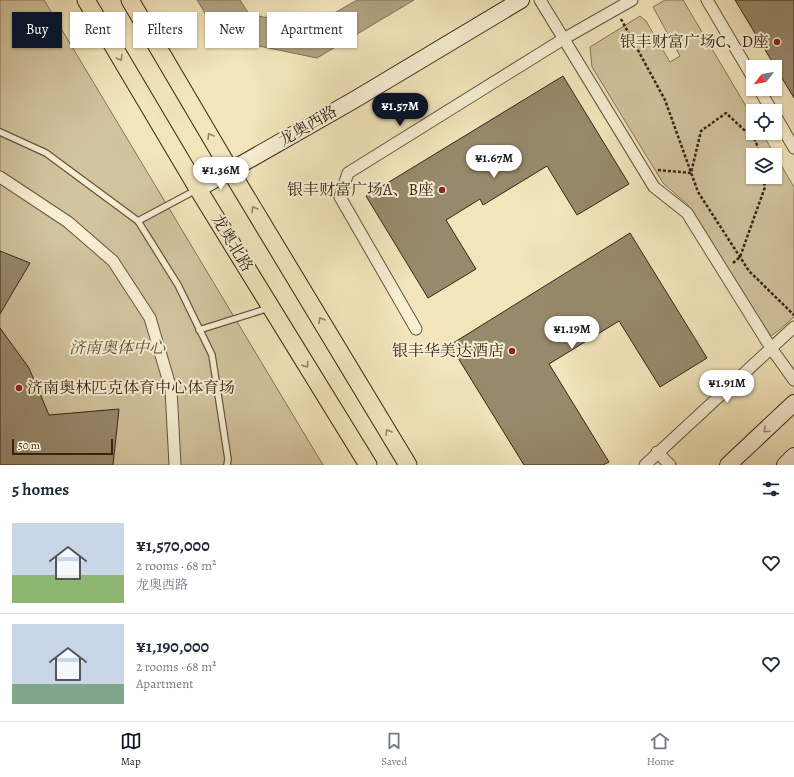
<!DOCTYPE html>
<html lang="en">
<head>
<meta charset="utf-8">
<style>
	:root { --surface:#fff; --page:#f6f6f7; --text:#1f2937; --muted:#747a83; --line:#e0e1e3; --accent:#111827 }
	body { margin:0; font-family:Alegreya,"Noto Serif SC",serif; background:var(--page); color:var(--text); height:100vh; display:flex; flex-direction:column; font-size:15px; white-space:nowrap }
	* { box-sizing:border-box; margin:0 }
	p { font-size:13px; color:var(--muted) }
	.icon { flex:none; width:22px; height:22px; fill:none; stroke:currentColor; stroke-width:2; stroke-linecap:round; stroke-linejoin:round }
	.map { position:relative; height:465px; overflow:hidden }
	.details { display:flex; flex-direction:column; background:var(--surface); flex:1 }
	.details>* { flex:none }
	.banner { position:absolute; left:12px; top:12px; width:400px; height:36px; display:flex; gap:8px }
	.needle { width:26px; rotate:239deg }
	.buttons { position:absolute; left:746px; top:60px; display:grid; gap:8px }
	.buttons a { display:grid; place-items:center; width:36px; height:36px; border-radius:0px; background:var(--surface); box-shadow:0 1px 3px #0004; font-size:20px }
	.scale { position:absolute; left:12px; bottom:10px; width:101px; box-sizing:border-box; padding-left:4px; border:2px solid #342515; border-top:0; font-size:11px; line-height:14px; white-space:nowrap; color:#342515; -webkit-text-stroke:3px #f7eed3; paint-order:stroke }
	.price { position:absolute; translate:-50% -34px; padding:0 9px; border-radius:14px; background:#fff; color:#222; font-size:13px; line-height:26px; filter:drop-shadow(0 1px 2px #0008) }
	.price::after { content:''; position:absolute; left:50%; top:24px; width:12px; height:9px; margin-left:-6px; background:inherit; clip-path:polygon(0 0,100% 0,50% 100%) }
	.price.selected { background:var(--accent); color:#fff }
	ul { padding:0; list-style:none }
	li { display:flex; align-items:center; gap:12px; height:100px; padding:0 12px }
	li+li { border-top:1px solid var(--line) }
	li span { display:grid; place-items:center; flex:none; width:112px; height:80px; border-radius:0px; color:#555 }
	li>.icon { margin-inline-start:auto }
	span .icon { width:48px; height:48px; fill:#fffc; stroke-width:1 }
	li b { font-size:17px }
	h2 { display:flex; justify-content:space-between; align-items:center; height:48px; padding:0 12px; font-size:17px }
	.pill { padding:0 14px; border-radius:0px; background:var(--surface); box-shadow:0 1px 3px #0004; font-size:14px; line-height:36px }
	.pill.selected { background:var(--accent); color:#fff }
	.tab-bar { display:flex; justify-content:space-around; align-items:center; height:56px; border-top:1px solid var(--line); background:var(--surface); font-size:11px; color:var(--muted) }
	.tab-bar a { display:grid; justify-items:center; gap:2px }
	.tab-bar .selected { color:var(--accent) }
	.map>svg:first-child { display:block }
</style>
</head>
<body>
<div class="map">
<svg width="794" height="465" viewBox="0 0 794 465">
	<rect width="100%" height="100%" fill="#f2e5bb"/>
	<filter id="stains"><feTurbulence type="fractalNoise" baseFrequency=".005" numOctaves="4"/><feColorMatrix values="0 0 0 0 .2 0 0 0 0 .09 0 0 0 0 .02 0 0 0 .5 -.17"/></filter>
	<radialGradient id="worn" r=".72"><stop offset=".6" stop-color="#630" stop-opacity="0"/><stop offset="1" stop-color="#630" stop-opacity=".3"/></radialGradient>
	<g fill="#d2c49f" stroke="#83745a">
		<polygon points="0,0 44,0 323,465 0,465"/>
		<polygon points="665,0 683,0 753,118 753,133 762,133 775,155 753,155 753,177 775,177 775,155 794,187 794,317 778,331 768,338 687,204 663,183 592,67 590,47 640,16 646,21 670,62 680,56 653,7"/>
	</g>
	<polygon fill="#b1a483" stroke="#7f7157" points="197,0 240,0 249,14 310,27 357,0 414,0 317,58 220,38"/>
	<g fill="#97896b" stroke="#342515">
		<polygon points="735,0 794,0 794,98"/>
		<polygon points="563,76 629,184 577,215 547,166 483,205 480,199 446,220 476,269 428,298 366,196"/>
		<polygon points="630,233 707,358 660,387 619,321 549,364 609,462 603,465 524,465 450,345"/>
		<polygon points="0,251 30,263 0,314"/>
		<polygon points="0,328 29,368 49,415 119,409 113,465 0,465"/>
	</g>
	<g fill="none" stroke-linecap="round" stroke-linejoin="round">
		<defs>
			<g id="lane">
				<polyline points="0,132 46,153 138,221 178,285 212,355 228,459 227,465"/>
				<polyline points="138,221 196,190"/>
				<polyline points="199,330 269,308"/>
			</g>
			<g id="street">
				<polyline points="540,0 654,187 687,213 771,348 794,380"/>
				<polyline points="707,0 753,78"/>
				<polyline points="759,89 772,111"/>
				<polyline points="775,115 794,148"/>
				<polyline points="0,177 68,222 113,261 150,318 171,389 175,465"/>
				<polyline points="416,329 340,197 348,173 565,38 632,0"/>
				<polyline points="657,452 670,465"/>
				<polyline points="645,465 794,327"/>
			</g>
			<g id="secondary">
				<polyline points="198,189 354,100 521,0"/>
				<polyline points="728,465 794,403"/>
				<polyline points="785,465 794,456"/>
			</g>
			<g id="primary">
				<polyline points="86,0 198,189 368,465"/>
				<polyline points="130,0 230,170 408,465"/>
			</g>
		</defs>
		<use href="#lane" stroke="#64553e" stroke-width="8"/>
		<use href="#street" stroke="#64553e" stroke-width="13"/>
		<use href="#secondary" stroke="#342515" stroke-width="18"/>
		<use href="#primary" stroke="#342515" stroke-width="19"/>
		<g stroke="#342515" stroke-width="2.5" stroke-dasharray="3 2" stroke-linecap="butt">
			<polyline points="621,19 665,100 698,192 749,271 794,315"/>
			<polyline points="658,170 691,173 701,131 726,113 756,141 759,155"/>
			<polyline points="733,263 740,257 765,187 763,177"/>
		</g>
		<use href="#lane" stroke="#f7eed3" stroke-width="5.5"/>
		<use href="#street" stroke="#f7eed3" stroke-width="11"/>
		<use href="#secondary" stroke="#f7eed3" stroke-width="16"/>
		<use href="#primary" stroke="#f2e5bb" stroke-width="17"/>
	</g>
	<defs><path id="oneway-chevron" d="M-2-3.5L2.5 0L-2 3.5" fill="none" stroke-width="1.6" stroke-linecap="round" stroke-linejoin="round"/></defs>
	<g stroke="#938568">
		<use href="#oneway-chevron" transform="translate(120 58) rotate(59)"/>
		<use href="#oneway-chevron" transform="translate(210 136) rotate(-120)"/>
		<use href="#oneway-chevron" transform="translate(254 209) rotate(-121)"/>
		<use href="#oneway-chevron" transform="translate(321 320) rotate(-121)"/>
		<use href="#oneway-chevron" transform="translate(306 365) rotate(58)"/>
		<use href="#oneway-chevron" transform="translate(388 432) rotate(-121)"/>
	</g>
	<use stroke="#968a74" href="#oneway-chevron" transform="translate(766 430) rotate(137)"/>
	<g fill="#8f2418" stroke="#f7eed3" stroke-width="1.5">
		<circle cx="777" cy="42" r="4"/>
		<circle cx="442" cy="190" r="4"/>
		<circle cx="512" cy="351" r="4"/>
		<circle cx="19" cy="388" r="4"/>
	</g>
	<g text-anchor="middle" dominant-baseline="central" stroke-width="4" stroke-linejoin="round" paint-order="stroke">
		<g font-size="16" fill="#342515" stroke="#f7eed3" text-anchor="end">
			<text x="769" y="42">银丰财富广场C、D座</text>
			<text x="434" y="190">银丰财富广场A、B座</text>
			<text x="504" y="351">银丰华美达酒店</text>
			<text x="27" y="388" text-anchor="start">济南奥林匹克体育中心体育场</text>
		</g>
		<g font-size="16" fill="#342515" stroke="#f7eed3">
			<text transform="translate(308 126) rotate(-30)">龙奥西路</text>
			<text transform="translate(232 243) rotate(59)">龙奥北路</text>
		</g>
		<g font-size="16" font-style="italic" fill="#5c4d38" stroke="#f7eed3">
			<text x="117" y="348">济南奥体中心</text>
		</g>
	</g>
	<rect width="100%" height="100%" filter="url(#stains)"/>
	<rect width="100%" height="100%" fill="url(#worn)"/>
</svg>
<div class="buttons">
<a><svg class="needle" viewBox="-14 -14 28 28"><path d="M0-13l5 13h-10z" fill="#e53935"/><path d="M0 13l5-13h-10z" fill="#747a83"/></svg></a>
<a><svg class="icon" aria-label="locate" viewBox="0 0 24 24"><circle cx="12" cy="12" r="6"/><path d="M12 2v4M12 18v4M2 12h4M18 12h4"/></svg></a>
<a><svg class="icon" aria-label="layers" viewBox="0 0 24 24"><path d="M12 4l9 5-9 5-9-5zM3 14l9 5 9-5"/></svg></a>
</div>
<div class="scale">50 m</div>
<b class="price selected" style="left:400px;top:127px">¥1.57M</b>
<b class="price" style="left:494px;top:179px">¥1.67M</b>
<b class="price" style="left:221px;top:191px">¥1.36M</b>
<b class="price" style="left:572px;top:350px">¥1.19M</b>
<b class="price" style="left:727px;top:404px">¥1.91M</b>
<div class="banner">
<a class="pill selected">Buy</a>
<a class="pill">Rent</a>
<a class="pill">Filters</a>
<a class="pill">New</a>
<a class="pill">Apartment</a>
</div>
</div>
<section class="details">
<h2>5 homes<svg class="icon" aria-label="filters" viewBox="0 0 24 24"><path d="M4 7h16M4 17h16"/><circle cx="9" cy="7" r="2"/><circle cx="15" cy="17" r="2"/></svg></h2>
<ul>
<li><span style="background:linear-gradient(#c9d6e8 65%,#8fb573 0)"><svg class="icon" aria-label="home" viewBox="0 0 24 24"><path d="M3 11l9-7 9 7M6 9v11h12V9"/></svg></span><div><b>¥1,570,000</b><p>2 rooms · 68 m²</p><p>龙奥西路</p></div><svg class="icon" aria-label="heart" viewBox="0 0 24 24"><path d="M12 20l-8-8c-3-5 5-10 8-4 3-6 11-1 8 4z"/></svg></li>
<li><span style="background:linear-gradient(#c9d6e8 75%,#7fa58c 0)"><svg class="icon" aria-label="home" viewBox="0 0 24 24"><path d="M3 11l9-7 9 7M6 9v11h12V9"/></svg></span><div><b>¥1,190,000</b><p>2 rooms · 68 m²</p><p>Apartment</p></div><svg class="icon" aria-label="heart" viewBox="0 0 24 24"><path d="M12 20l-8-8c-3-5 5-10 8-4 3-6 11-1 8 4z"/></svg></li>
</ul>
</section>
<nav class="tab-bar">
<a class="selected"><svg class="icon" aria-label="map" viewBox="0 0 24 24"><path d="M3 6l6-2 6 2 6-2v14l-6 2-6-2-6 2zM9 4v14M15 6v14"/></svg>Map</a>
<a><svg class="icon" aria-label="saved" viewBox="0 0 24 24"><path d="M7 4h10v16l-5-4-5 4z"/></svg>Saved</a>
<a><svg class="icon" aria-label="home" viewBox="0 0 24 24"><path d="M3 11l9-7 9 7M6 9v11h12V9"/></svg>Home</a>
</nav>
</body>
</html>
